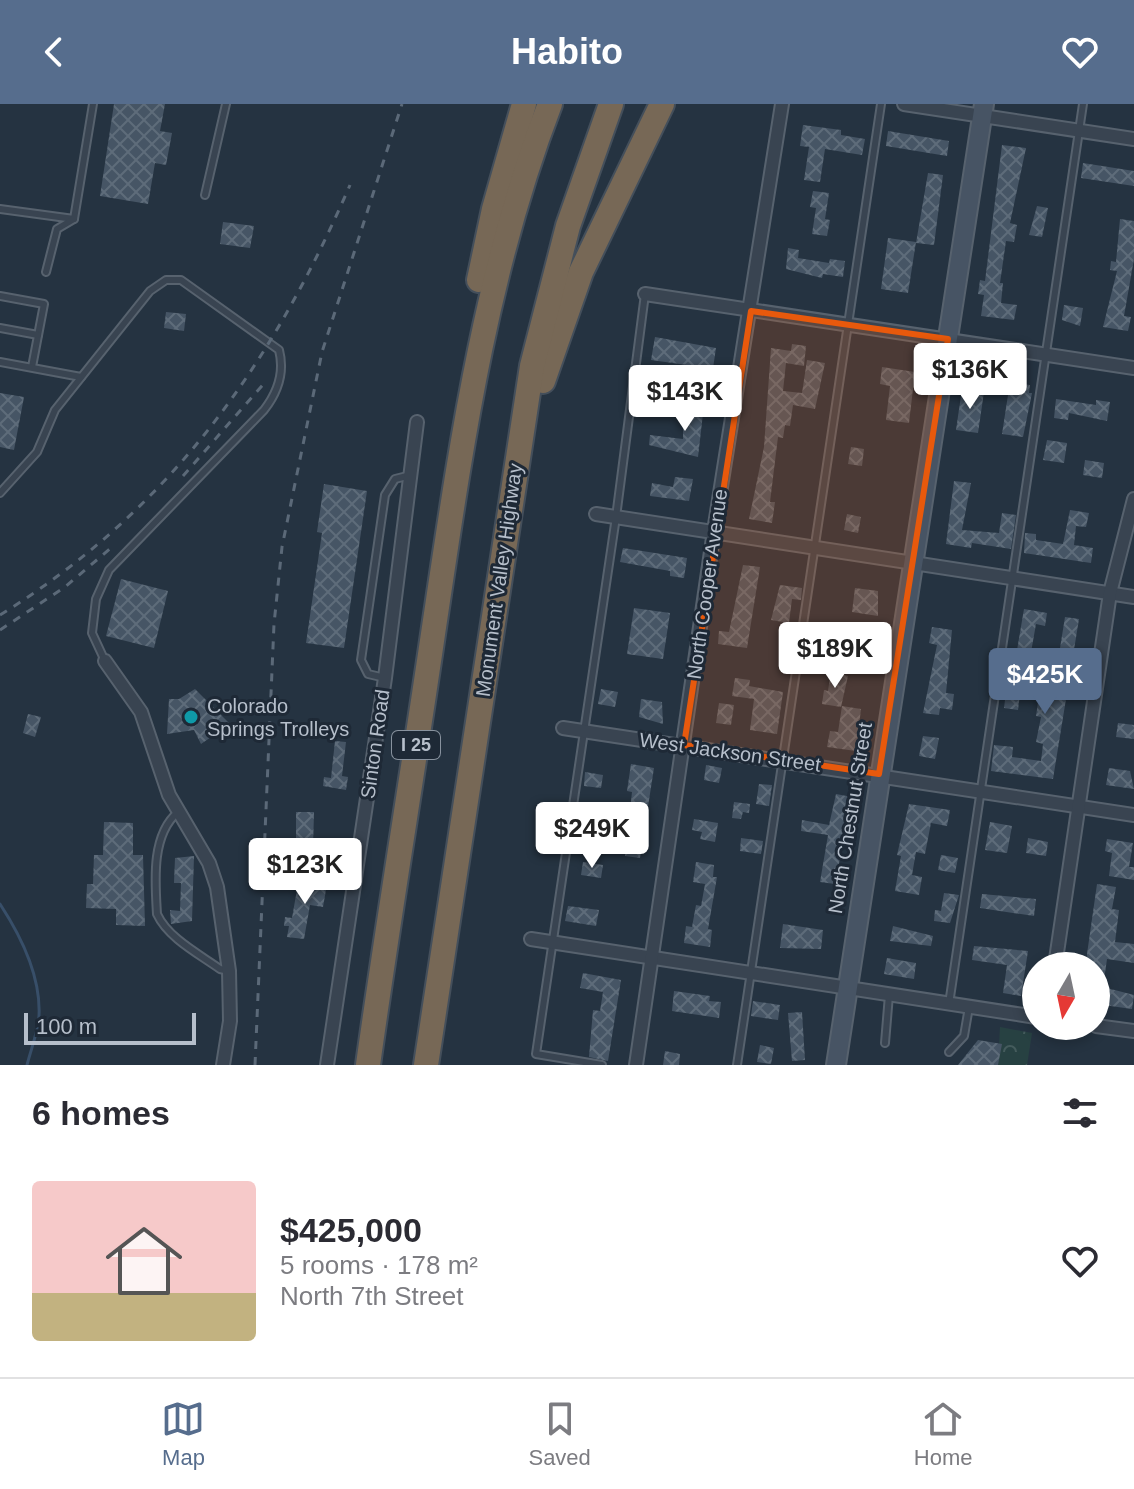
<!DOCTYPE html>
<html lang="en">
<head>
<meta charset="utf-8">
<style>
	:root { --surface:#fff; --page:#f2f2f3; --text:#2b2b33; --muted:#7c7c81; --line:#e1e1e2; --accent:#566d8d }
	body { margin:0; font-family:Arial,sans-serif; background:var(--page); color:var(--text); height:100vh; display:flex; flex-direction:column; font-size:30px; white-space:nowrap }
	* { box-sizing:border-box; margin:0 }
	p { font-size:26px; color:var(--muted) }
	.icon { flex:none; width:44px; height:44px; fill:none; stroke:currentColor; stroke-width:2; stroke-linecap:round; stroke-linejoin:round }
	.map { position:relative; height:961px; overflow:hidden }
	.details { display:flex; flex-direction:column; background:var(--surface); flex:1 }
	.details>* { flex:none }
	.needle { width:52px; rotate:189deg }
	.fabs { position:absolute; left:1022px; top:848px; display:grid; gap:16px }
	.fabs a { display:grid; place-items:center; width:88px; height:88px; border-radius:50%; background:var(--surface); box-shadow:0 4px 12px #0003; font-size:40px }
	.scale { position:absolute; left:24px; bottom:20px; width:172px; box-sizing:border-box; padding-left:8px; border:4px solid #b6bfcb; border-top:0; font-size:22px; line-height:28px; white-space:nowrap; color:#b6bfcb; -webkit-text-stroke:6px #1e2936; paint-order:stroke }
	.price { position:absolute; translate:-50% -68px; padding:0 18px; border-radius:8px; background:#fff; color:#222; font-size:26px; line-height:52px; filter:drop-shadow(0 2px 4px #0008) }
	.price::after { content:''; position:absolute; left:50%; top:48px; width:24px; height:18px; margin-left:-12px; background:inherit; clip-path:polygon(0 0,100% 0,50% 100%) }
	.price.current { background:var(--accent); color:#fff }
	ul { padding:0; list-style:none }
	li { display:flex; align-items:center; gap:24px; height:200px; padding:0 32px }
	li span { display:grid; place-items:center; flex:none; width:224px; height:160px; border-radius:8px; color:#555 }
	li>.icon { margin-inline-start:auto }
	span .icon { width:96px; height:96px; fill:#fffc; stroke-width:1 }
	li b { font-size:34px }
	h2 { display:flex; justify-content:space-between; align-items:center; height:96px; padding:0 32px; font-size:34px }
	header { display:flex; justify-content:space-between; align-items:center; height:104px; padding:0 32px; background:var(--accent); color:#fff; font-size:36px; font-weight:600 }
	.menu { display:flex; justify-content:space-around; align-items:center; height:112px; border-top:2px solid var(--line); background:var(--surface); font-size:22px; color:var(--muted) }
	.menu a { display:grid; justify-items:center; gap:4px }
	.menu .current { color:var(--accent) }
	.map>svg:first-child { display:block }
</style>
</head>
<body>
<header><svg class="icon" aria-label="back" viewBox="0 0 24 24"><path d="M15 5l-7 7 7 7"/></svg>Habito<svg class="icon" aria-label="heart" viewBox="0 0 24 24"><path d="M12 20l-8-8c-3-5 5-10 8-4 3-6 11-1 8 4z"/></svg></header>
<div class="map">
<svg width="1134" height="961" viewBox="0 0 1134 961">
	<defs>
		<pattern id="forest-crowns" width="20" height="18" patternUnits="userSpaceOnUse" patternTransform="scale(2)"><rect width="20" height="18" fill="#274142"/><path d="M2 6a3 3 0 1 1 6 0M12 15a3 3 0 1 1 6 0" fill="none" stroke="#445b5c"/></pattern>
		<pattern id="building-cross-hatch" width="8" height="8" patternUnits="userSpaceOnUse" patternTransform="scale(2)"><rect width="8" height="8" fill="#465565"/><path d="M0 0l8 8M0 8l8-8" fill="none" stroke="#5e6c7a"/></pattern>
	</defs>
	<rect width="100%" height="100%" fill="#253341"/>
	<polygon fill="url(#forest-crowns)" points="1000,923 1032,929 1027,961 998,961"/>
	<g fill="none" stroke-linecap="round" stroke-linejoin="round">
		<path stroke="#384f69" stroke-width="3" d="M0,800c21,32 41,73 39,112 -1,16 -8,33 -12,49"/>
	</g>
	<g fill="url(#building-cross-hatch)">
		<polygon points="114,0 165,0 160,27 172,29 166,61 155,59 148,100 100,92"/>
		<polygon points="803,21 841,26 841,31 865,35 862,51 825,45 820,78 804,76 809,43 800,42"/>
		<polygon points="888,27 949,37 947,52 886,42"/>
		<polygon points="1002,41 1026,44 1010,119 1017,121 1014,138 1006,137 1000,179 1003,179 1001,199 1017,201 1014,216 981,212 984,191 978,190 980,176 985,177"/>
		<polygon points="1083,59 1134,67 1134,82 1081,74"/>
		<polygon points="928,69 943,71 934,141 916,139"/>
		<polygon points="813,87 829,89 825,115 830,116 827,132 812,130 816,104 810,103"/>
		<polygon points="1037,102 1048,104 1042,133 1029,131"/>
		<polygon points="1120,115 1134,117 1134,155 1124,212 1131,213 1128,227 1103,223 1117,167 1110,166 1111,157 1116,158"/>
		<polygon points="223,118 254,122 250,144 220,140"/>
		<polygon points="888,134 916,138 908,189 881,185"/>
		<polygon points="788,144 799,146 798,154 829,159 830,155 845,157 843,173 823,170 822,174 786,165"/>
		<polygon points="1064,201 1083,204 1080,222 1062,216"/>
		<polygon points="166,208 186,210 184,227 164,224"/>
		<polygon points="655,233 716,244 712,271 700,269 701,263 651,256"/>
		<polygon points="792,240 806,242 804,262 786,259 783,287 802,289 807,256 825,259 815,305 793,301 790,322 785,321 783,334 778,333 770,398 775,398 772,419 749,415 764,343 771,244 791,247"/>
		<polygon points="882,263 915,268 909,319 886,316 890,282 880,280"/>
		<polygon points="1010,278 1030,281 1029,289 1032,289 1023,333 1002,330"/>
		<polygon points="962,285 984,288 978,329 956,326"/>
		<polygon points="0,289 24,293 14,346 0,343"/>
		<polygon points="1056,295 1096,301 1096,296 1110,298 1107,317 1069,309 1068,316 1054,314"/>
		<polygon points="683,298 704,301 698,353 649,341 650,331 683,335"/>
		<polygon points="1047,336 1067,339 1064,359 1043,356"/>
		<polygon points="851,343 864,345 862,362 848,360"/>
		<polygon points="1085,356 1104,359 1102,374 1083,371"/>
		<polygon points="675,373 693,375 689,397 650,392 652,379 673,383"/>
		<polygon points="954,377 971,379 962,426 999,429 1002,409 1016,411 1011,445 972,439 971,444 946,440"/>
		<polygon points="324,380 367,387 344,544 306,539 322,429 317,428"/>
		<polygon points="1070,406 1089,409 1086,423 1076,422 1074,441 1093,444 1091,459 1024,449 1025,429 1036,430 1036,436 1063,440"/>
		<polygon points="847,410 861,413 858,429 844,426"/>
		<polygon points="623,444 687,454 684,474 670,472 670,467 620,458"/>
		<polygon points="743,461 760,463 747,544 718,540 719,527 729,528"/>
		<polygon points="121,475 168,487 154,544 106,532"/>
		<polygon points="780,481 802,484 801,496 792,495 789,519 771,516"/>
		<polygon points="855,484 878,487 878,512 852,508"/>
		<polygon points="634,504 670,509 663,555 627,550"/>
		<polygon points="1024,505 1047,509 1045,522 1036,520 1030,554 1016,552"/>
		<polygon points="1065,513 1079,515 1053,675 991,667 994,641 1013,643 1012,653 1041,657 1043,640 1036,638 1041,613 1036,612 1038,598 1043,598 1048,568 1056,569"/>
		<polygon points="932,523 952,526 946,589 954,590 952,606 940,604 939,611 923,609 937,541 929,539"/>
		<polygon points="811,546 830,548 828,562 809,560"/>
		<polygon points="831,566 848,572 841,603 822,600 824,586 828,587"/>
		<polygon points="735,574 750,576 749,582 783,588 777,630 750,626 754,595 732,592"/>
		<polygon points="195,585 230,620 201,640 194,626 167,630 169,595 179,595"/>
		<polygon points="601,585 618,588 615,603 598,600"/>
		<polygon points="1006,588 1020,590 1018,606 1004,604"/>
		<polygon points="641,595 662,598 663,620 639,613"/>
		<polygon points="719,599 734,601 731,621 716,619"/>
		<polygon points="842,602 861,605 856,647 827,643 830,627 838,628"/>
		<polygon points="28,610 41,613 35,633 23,629"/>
		<polygon points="1118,619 1134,621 1134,635 1116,633"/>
		<polygon points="923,632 939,634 935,655 919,652"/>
		<polygon points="335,637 346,638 342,672 348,673 346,686 323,682 324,673 331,674"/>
		<polygon points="631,660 654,664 640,754 625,752 632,688 627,687"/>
		<polygon points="706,661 722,664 719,679 704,676"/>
		<polygon points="1109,664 1130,667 1134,685 1106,681"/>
		<polygon points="585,668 603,671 601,684 584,682"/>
		<polygon points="759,680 772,681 769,702 756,700"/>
		<polygon points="836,690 852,693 835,780 820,778 828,731 801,727 802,716 829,721"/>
		<polygon points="734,698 750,700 749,709 743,708 741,715 732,714"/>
		<polygon points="909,700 950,706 947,722 931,719 925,750 916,748 912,771 922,773 919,791 895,787 901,752 897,751"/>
		<polygon points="593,707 609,710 607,725 590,722"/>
		<polygon points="296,708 314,708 313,744 296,744"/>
		<polygon points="694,715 718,719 715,738 700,735 702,728 692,726"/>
		<polygon points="104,718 133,719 133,751 143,751 145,822 116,821 116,805 86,804 87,780 93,780 94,751 103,751"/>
		<polygon points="990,718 1012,722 1007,749 985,746"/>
		<polygon points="741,734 763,737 761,750 740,747"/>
		<polygon points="1028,734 1048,738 1046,752 1026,749"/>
		<polygon points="1107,735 1133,739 1129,763 1134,763 1134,776 1109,772 1112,749 1105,747"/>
		<polygon points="941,751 958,754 955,769 938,766"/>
		<polygon points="194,752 192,817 171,820 170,806 180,807 181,779 174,779 175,754"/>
		<polygon points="583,758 603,761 601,774 581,771"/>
		<polygon points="696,758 714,761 713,773 717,773 708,825 712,826 710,843 684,839 686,822 692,823 696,801 701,802 705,780 693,778"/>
		<polygon points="299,774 327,780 323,803 310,801 304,835 287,833 289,822 284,822 285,813 292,814"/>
		<polygon points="1097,780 1116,783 1112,805 1119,806 1115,838 1134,840 1134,859 1107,855 1103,883 1134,891 1132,905 1096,900 1096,862 1088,862 1087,850"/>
		<polygon points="944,789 959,791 950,819 934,817 935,806 941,807"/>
		<polygon points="982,790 1036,795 1034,812 980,804"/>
		<polygon points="568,802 599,806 596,822 565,817"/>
		<polygon points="783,820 823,826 821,845 780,844"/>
		<polygon points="893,822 933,832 931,842 890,837"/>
		<polygon points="974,842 1028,847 1021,892 1003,889 1007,861 972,856"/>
		<polygon points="887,854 916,859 914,875 884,870"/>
		<polygon points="583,869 621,876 608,957 589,953 593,906 600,907 603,888 580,884"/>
		<polygon points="674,887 710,892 709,897 721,898 719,914 672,907"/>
		<polygon points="753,897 780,901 778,916 751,912"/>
		<polygon points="802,908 805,956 792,957 788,909"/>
		<polygon points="978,936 1002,940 998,961 958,961"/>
		<polygon points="760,941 774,944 771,960 757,958"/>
		<polygon points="665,947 680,950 679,961 663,961"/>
	</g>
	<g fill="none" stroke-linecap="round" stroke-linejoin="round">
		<defs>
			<g id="lane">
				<polyline points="205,91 226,0"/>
				<polyline points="0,105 74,115"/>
				<polyline points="46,168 57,125 74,115 93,0"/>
				<polyline points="0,192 44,200 32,263"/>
				<polyline points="0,224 38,231"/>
				<polyline points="0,258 81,273"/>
				<path d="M0,389l37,-41 18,-42 95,-119 16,-11h15l98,70c6,23 -1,42 -15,60l-155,160 -13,29 -4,34 13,28"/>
				<polyline points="385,574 368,570 361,556 385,391 395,375 411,371"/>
				<path d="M178,708c-27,23 -23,69 -21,102 11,24 42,40 63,55l9,2"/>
				<polyline points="949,900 1083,0"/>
				<polyline points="885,939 889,891"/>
				<polyline points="949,948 964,932 969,903"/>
				<polyline points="602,961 536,950 616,413 645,190"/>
				<polyline points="737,961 881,0"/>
			</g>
			<g id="street">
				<polyline points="904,0 1134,35"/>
				<polyline points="645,190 1134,264"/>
				<polyline points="596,410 1134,493"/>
				<polyline points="105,557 141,608 169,691 209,759 217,783 229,867 230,917 223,961"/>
				<polyline points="563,624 1134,711"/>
				<polyline points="531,835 1036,913"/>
				<polyline points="1055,862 1110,489 1134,395"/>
				<polyline points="1096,922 1134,927"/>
				<polyline points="327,961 385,574 417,318"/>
				<polyline points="636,961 714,427 782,0"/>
			</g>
			<polyline id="secondary" points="836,961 984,0"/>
			<g id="highway">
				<polyline points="479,176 494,105 524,0"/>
				<polyline points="543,277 581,168 662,0"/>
				<path d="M368,961c20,-144 44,-287 65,-431 27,-180 51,-359 117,-530"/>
				<polyline points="426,961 532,262 568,122 611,0"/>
			</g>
		</defs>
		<use href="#lane" stroke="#57626e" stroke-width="10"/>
		<use href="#street" stroke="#57626e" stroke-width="16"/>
		<use href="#secondary" stroke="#57626e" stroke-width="22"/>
		<use href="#highway" stroke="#444f5b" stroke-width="28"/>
		<use href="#lane" stroke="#394451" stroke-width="6"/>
		<use href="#street" stroke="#394451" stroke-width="12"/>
		<use href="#secondary" stroke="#475464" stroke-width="18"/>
		<use href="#highway" stroke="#776856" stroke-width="24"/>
		<g stroke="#5b6978" stroke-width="3" stroke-dasharray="8 8" stroke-linecap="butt">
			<polyline points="183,372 267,276"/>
			<path d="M0,511c170,-105 272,-250 350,-430"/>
			<polyline points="0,526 65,483 112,443"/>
			<polyline points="255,961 274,520 282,443 322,248 402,0"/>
		</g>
	</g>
	<path fill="#e8590c" fill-opacity="0.2" stroke="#e8590c" stroke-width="6" stroke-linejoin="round" d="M751,207l197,28 -69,435 -195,-29z"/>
	<circle fill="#0f9aa8" stroke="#1e2936" stroke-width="3" cx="191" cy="613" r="8"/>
	<g text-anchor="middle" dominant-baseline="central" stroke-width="6" stroke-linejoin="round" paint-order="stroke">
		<rect fill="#1e2936" stroke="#88929e" stroke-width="2" x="392" y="627" width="48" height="28" rx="6"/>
		<g font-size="18" font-weight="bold" fill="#b6bfcb">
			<text x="416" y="641">I 25</text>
		</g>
		<g font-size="20" fill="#b6bfcb" stroke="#1e2936">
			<text transform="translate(499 476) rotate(-82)">Monument Valley Highway</text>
			<text transform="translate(707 480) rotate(-82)">North Cooper Avenue</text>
			<text transform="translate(375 640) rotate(-82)">Sinton Road</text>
			<text transform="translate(730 648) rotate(8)">West Jackson Street</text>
			<text transform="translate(850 714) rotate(-81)">North Chestnut Street</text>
		</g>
		<g font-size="20" fill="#b6bfcb" stroke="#1e2936" text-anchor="start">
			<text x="207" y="602">Colorado<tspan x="207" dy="23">Springs Trolleys</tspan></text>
		</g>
	</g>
</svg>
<div class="fabs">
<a><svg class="needle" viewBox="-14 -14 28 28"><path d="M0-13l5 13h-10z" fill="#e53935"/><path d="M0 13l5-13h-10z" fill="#7c7c81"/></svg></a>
</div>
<div class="scale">100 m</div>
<b class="price" style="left:970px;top:307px">$136K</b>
<b class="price" style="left:685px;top:329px">$143K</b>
<b class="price" style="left:835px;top:586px">$189K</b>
<b class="price current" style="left:1045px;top:612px">$425K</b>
<b class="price" style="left:592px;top:766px">$249K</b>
<b class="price" style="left:305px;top:802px">$123K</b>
</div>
<section class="details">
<h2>6 homes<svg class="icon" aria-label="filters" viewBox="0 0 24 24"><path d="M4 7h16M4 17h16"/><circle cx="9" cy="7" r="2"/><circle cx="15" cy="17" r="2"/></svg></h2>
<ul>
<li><span style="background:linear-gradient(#f6c9c9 70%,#c2b280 0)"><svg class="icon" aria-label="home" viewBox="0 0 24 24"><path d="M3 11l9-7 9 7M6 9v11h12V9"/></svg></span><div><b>$425,000</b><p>5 rooms · 178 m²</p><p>North 7th Street</p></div><svg class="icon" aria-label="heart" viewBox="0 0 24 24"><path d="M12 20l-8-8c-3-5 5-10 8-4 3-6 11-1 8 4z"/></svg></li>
</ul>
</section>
<nav class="menu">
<a class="current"><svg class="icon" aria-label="map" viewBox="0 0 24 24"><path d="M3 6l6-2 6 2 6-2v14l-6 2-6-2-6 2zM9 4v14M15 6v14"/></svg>Map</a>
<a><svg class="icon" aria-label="saved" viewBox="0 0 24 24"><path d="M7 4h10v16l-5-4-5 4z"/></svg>Saved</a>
<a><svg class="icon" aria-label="home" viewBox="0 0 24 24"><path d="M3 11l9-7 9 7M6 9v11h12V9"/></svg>Home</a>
</nav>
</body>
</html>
